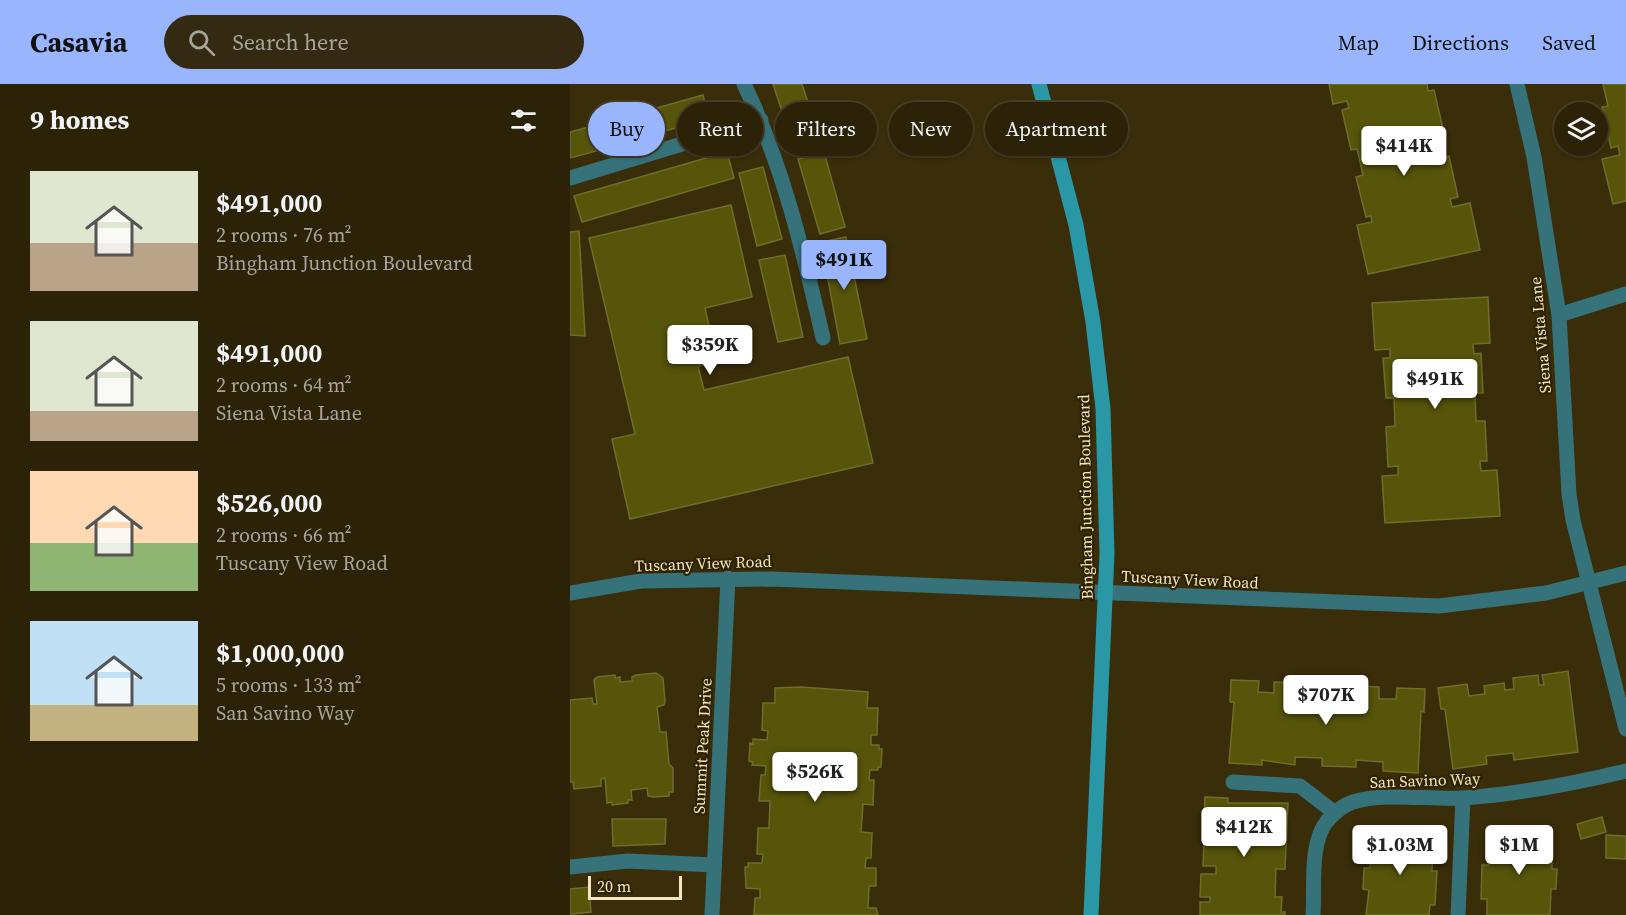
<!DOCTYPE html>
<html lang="en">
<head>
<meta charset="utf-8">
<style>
	:root { --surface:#2c2207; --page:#342a11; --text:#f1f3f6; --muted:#a6a49b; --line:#483f28; --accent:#99b5fd }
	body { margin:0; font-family:"Source Serif 4",serif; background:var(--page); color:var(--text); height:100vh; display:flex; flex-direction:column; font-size:22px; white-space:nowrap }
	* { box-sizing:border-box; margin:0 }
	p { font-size:20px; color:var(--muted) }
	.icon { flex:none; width:33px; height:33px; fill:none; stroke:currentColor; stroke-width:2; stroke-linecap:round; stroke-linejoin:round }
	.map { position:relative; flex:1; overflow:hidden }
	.panel { display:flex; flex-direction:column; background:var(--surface); width:570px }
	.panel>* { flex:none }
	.guide { position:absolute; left:18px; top:18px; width:570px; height:54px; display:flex; gap:12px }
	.buttons { position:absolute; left:984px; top:18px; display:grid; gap:12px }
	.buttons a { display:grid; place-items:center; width:54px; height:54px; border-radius:50%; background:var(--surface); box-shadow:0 2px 4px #0004,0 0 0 2px var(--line); font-size:30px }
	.scale { position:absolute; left:18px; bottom:15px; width:94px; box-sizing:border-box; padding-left:6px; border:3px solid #f3e5c5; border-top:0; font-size:16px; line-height:21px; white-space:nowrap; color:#f3e5c5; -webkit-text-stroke:4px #302300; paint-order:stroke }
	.price { position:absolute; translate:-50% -51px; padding:0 14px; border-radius:6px; background:#fff; color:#222; font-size:20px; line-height:39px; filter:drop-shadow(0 2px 3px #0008) }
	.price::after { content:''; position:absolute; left:50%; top:36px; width:18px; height:14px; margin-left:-9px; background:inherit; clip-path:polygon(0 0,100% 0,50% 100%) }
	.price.on { background:var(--accent); color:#111 }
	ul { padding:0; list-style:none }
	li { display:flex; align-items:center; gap:18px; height:150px; padding:0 30px }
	li span { display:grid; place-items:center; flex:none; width:168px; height:120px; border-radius:0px; color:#555 }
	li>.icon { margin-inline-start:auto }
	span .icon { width:72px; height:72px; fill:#fffc; stroke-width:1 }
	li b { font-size:26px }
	h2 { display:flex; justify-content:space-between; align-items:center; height:72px; padding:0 30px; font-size:26px }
	.tag { padding:0 21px; border-radius:27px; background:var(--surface); box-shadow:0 2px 4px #0004,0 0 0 2px var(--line); font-size:21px; line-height:54px }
	.tag.on { background:var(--accent); color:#111 }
	header { display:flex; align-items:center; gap:36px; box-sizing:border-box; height:84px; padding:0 30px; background:var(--accent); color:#111 }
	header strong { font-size:28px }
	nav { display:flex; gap:33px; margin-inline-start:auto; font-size:21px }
	.search { width:420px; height:54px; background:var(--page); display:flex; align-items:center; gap:15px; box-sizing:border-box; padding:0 21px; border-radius:33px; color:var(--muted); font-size:22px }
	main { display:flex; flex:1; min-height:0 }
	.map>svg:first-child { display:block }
</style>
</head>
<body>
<header>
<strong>Casavia</strong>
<div class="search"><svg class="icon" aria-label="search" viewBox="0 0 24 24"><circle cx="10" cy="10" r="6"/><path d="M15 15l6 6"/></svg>Search here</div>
<nav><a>Map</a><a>Directions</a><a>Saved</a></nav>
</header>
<main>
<section class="panel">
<h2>9 homes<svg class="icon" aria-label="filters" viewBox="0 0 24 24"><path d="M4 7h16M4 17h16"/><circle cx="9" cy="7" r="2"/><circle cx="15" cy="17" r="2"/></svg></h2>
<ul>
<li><span style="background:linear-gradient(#dfe7d0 60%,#b9a48a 0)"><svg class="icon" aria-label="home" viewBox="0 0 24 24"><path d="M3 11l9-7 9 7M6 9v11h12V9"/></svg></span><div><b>$491,000</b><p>2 rooms · 76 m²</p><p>Bingham Junction Boulevard</p></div></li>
<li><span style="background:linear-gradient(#dfe7d0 75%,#b9a48a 0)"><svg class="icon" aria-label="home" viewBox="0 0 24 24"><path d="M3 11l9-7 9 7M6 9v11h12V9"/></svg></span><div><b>$491,000</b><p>2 rooms · 64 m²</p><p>Siena Vista Lane</p></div></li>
<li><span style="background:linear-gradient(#ffd9b3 60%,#8fb573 0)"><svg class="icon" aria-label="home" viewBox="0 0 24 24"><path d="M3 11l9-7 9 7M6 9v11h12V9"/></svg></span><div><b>$526,000</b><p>2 rooms · 66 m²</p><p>Tuscany View Road</p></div></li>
<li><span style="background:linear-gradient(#bfe0f5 70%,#c2b280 0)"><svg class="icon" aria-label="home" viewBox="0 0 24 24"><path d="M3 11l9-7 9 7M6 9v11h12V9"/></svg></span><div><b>$1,000,000</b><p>5 rooms · 133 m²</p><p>San Savino Way</p></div></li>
</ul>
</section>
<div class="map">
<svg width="1056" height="831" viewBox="0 0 1056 831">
	<rect width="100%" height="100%" fill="#3a2d09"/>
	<g fill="#57550a" stroke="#6f6d2a" stroke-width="1.5">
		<polygon points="203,0 232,0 251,59 225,67"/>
		<polygon points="759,0 857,0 858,7 864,6 873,45 866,47 872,74 879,72 888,113 880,115 882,123 900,119 910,166 798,190 787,141 802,138 801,132 796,133 786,93 793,91 787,65 781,66 772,26 779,24 777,17 763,20"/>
		<polygon points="1033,0 1056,0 1056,117 1043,120 1032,75 1050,71 1048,62 1041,64 1032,23 1038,22"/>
		<polygon points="133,11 139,35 65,55 58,32"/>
		<polygon points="49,35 56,59 0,74 0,48"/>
		<polygon points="157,68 164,94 12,138 4,112"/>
		<polygon points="254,68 275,143 250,150 228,75"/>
		<polygon points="193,83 212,155 187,162 169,89"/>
		<polygon points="161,121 182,213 135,224 147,278 128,282 134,306 278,273 303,379 60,435 42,355 65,350 19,154"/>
		<polygon points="9,147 15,252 0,251 0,148"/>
		<polygon points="276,153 297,255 270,260 251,158"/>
		<polygon points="215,171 233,253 208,258 189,176"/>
		<polygon points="918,213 920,259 903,260 904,270 911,269 913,309 905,309 906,337 915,337 917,377 910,377 911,387 927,386 930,432 815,439 812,392 828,391 828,382 818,383 816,343 825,342 824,314 816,314 813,274 820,274 820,265 805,266 802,219"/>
		<polygon points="998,587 1008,668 944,676 943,669 916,672 917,680 883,685 875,625 871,625 868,604 897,600 899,612 915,610 914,602 934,599 935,606 944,605 943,594 968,591 969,601 974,601 972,591"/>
		<polygon points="86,589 93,594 95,617 94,621 87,623 90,648 96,648 99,680 103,684 103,708 99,708 99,712 83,713 78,712 77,704 61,706 62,716 58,716 58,719 42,721 42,718 37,719 35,694 31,695 31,702 4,705 3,698 0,698 0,616 22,614 23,620 27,620 24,596 27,593 45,591 45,594 50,593 50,598 62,597 62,593 66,591"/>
		<polygon points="661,596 689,597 688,608 704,609 704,598 729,599 729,612 736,613 737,600 780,602 780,612 787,612 787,602 809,603 809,615 826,615 827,604 855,605 854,628 851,627 848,689 813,687 813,678 786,676 786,683 752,682 752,674 725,673 725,681 692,676 692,681 659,679 664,618 660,618"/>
		<polygon points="232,603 298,608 297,624 308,624 307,651 301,651 301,661 309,661 309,665 312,665 311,683 308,683 308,686 300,686 299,696 304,696 303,721 293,720 291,748 302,749 301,774 296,774 295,784 306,784 306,802 299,802 298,824 306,824 308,831 184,831 185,814 190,814 190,805 176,804 175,783 178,783 178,779 192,779 193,770 187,770 188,744 199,744 200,717 189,717 191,691 195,691 196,682 182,681 183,678 179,677 180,659 183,660 183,655 197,656 198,647 192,646 193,619 205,619 205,604"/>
		<polygon points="635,713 658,714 658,719 718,719 715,785 706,785 705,813 712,813 711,828 715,828 715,831 630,831 630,818 640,818 640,813 630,813 631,790 646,790 646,782 633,782 634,757 644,757 644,741 634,740"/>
		<polygon points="1032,733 1036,748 1011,755 1007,740"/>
		<polygon points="42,735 96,735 95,760 43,762"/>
		<polygon points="802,747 819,748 818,752 847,753 847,758 863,758 862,787 867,787 865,821 860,821 859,831 796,831 799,806 793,805 794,784 800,784"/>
		<polygon points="939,750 967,751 966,756 982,756 982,785 987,785 986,805 981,805 980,831 917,831 917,815 911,815 912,781 919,781 920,753 939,753"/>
		<polygon points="1036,751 1056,752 1056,775 1036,774"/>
		<polygon points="19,803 21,828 0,830 0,805"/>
	</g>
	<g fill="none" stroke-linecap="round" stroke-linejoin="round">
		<g stroke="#35727a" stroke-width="15">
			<path d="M174,0c39,82 59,166 79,254"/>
			<polyline points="0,94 191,36"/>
			<polyline points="663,698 730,702 765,729"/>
			<polyline points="0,783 58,777 144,781"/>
			<polyline points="142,831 158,494"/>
			<polyline points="888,831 893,714"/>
		</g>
		<g stroke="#35727a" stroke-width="15">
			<polyline points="947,0 964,73 989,231 999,410 1003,436 1056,645"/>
			<polyline points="989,231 1056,210"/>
			<polyline points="0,509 71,497 202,495 869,522 976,509 1056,489"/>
			<path d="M743,831c2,-28 -4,-71 14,-94 7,-8 16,-16 26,-19 31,-10 76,-2 110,-4 55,-4 109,-14 163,-27"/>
		</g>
		<polyline stroke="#2997a5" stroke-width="15" points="469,0 506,141 523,238 533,325 537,470 521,831"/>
	</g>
	<g text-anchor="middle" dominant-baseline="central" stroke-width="4.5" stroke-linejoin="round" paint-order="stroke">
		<g font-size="16" fill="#f3e5c5" stroke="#302300">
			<text transform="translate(970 251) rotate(-95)">Siena Vista Lane</text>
			<text transform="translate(515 413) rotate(-91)">Bingham Junction Boulevard</text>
			<text transform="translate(133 479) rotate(-2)">Tuscany View Road</text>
			<text transform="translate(620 495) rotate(3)">Tuscany View Road</text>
			<text transform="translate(132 662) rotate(-87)">Summit Peak Drive</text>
			<text transform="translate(855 696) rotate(-2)">San Savino Way</text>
		</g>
	</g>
</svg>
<div class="buttons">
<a><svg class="icon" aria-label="layers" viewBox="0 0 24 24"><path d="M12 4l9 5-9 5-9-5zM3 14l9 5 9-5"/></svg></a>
</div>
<div class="scale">20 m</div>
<b class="price" style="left:834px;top:93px">$414K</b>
<b class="price on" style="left:274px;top:207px">$491K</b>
<b class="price" style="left:140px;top:292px">$359K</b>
<b class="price" style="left:865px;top:326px">$491K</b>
<b class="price" style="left:756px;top:642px">$707K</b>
<b class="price" style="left:245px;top:719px">$526K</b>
<b class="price" style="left:674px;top:774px">$412K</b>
<b class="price" style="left:830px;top:792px">$1.03M</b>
<b class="price" style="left:949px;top:792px">$1M</b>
<div class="guide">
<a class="tag on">Buy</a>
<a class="tag">Rent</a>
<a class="tag">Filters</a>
<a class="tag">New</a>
<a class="tag">Apartment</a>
</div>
</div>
</main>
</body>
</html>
